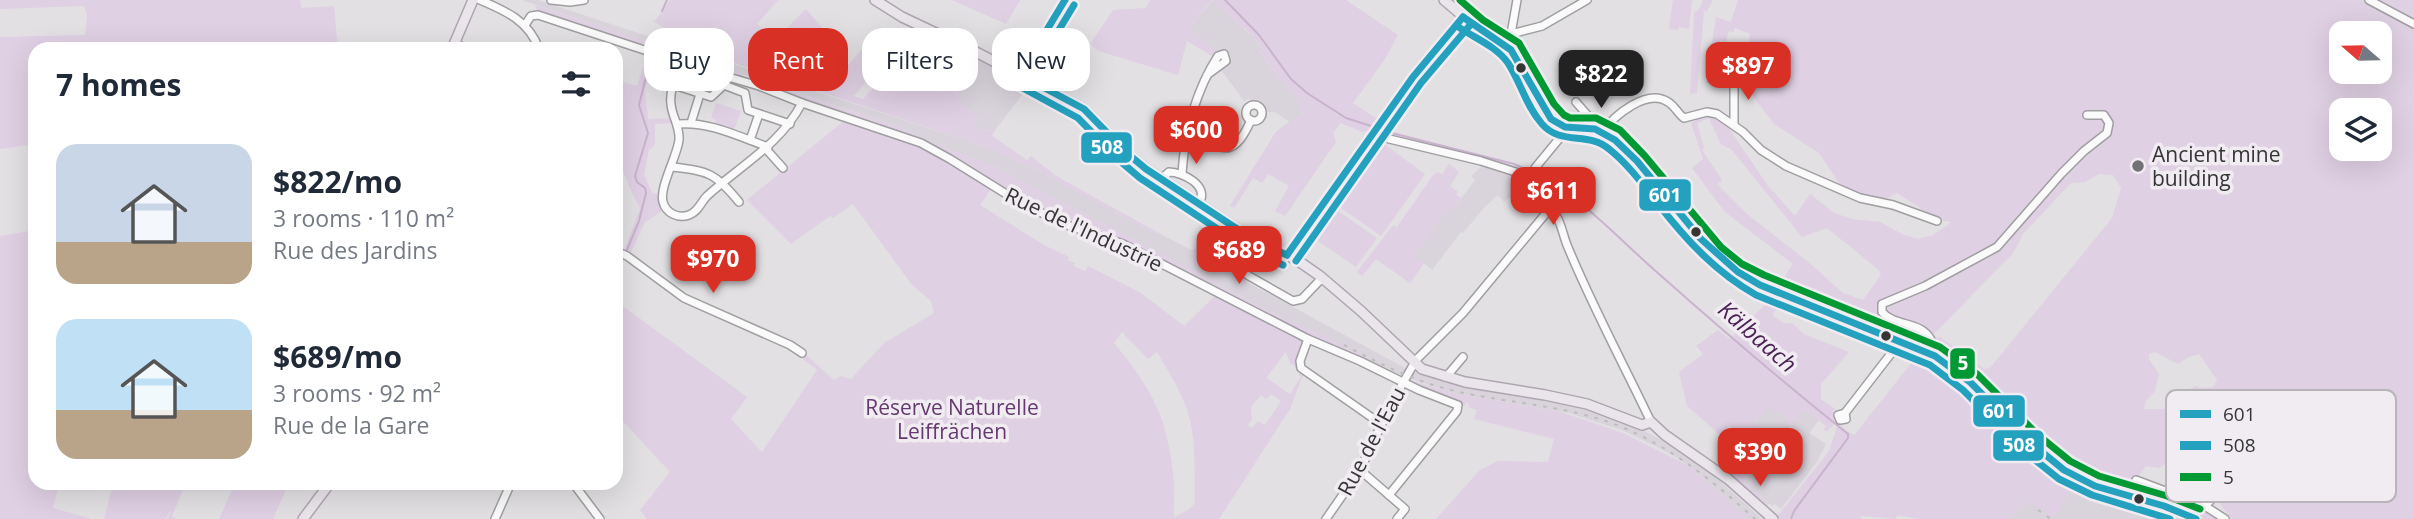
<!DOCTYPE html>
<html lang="en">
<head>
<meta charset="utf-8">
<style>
	:root { --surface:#fff; --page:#f2f2f3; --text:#1f2937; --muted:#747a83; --accent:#d93025 }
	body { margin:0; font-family:"Open Sans",sans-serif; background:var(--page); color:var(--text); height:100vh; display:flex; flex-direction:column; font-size:26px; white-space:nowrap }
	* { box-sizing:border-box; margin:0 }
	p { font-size:23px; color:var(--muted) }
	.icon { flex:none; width:38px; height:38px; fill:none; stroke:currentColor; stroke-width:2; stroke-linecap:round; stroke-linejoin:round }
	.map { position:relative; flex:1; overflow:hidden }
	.details { position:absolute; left:28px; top:42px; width:595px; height:448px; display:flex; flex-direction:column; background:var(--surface); border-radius:21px; box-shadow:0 7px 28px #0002 }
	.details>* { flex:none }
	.guide { position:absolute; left:644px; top:28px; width:665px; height:63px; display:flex; gap:14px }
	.needle { width:46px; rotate:290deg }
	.controls { position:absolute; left:2329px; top:21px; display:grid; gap:14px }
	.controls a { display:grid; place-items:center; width:63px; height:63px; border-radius:14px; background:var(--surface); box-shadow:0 7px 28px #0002; font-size:35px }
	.price { position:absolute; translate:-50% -60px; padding:0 16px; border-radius:14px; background:var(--accent); color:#fff; font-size:23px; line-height:46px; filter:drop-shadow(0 2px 4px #0008) }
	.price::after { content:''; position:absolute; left:50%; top:42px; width:21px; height:16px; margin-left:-10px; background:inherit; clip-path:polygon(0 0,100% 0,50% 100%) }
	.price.on { background:#222; color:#fff }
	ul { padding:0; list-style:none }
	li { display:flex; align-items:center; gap:21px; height:175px; padding:0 28px }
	li span { display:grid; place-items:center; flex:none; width:196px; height:140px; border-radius:21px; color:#555 }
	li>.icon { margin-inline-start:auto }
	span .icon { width:84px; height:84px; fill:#fffc; stroke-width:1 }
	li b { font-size:30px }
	h2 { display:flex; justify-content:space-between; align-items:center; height:84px; padding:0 28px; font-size:30px }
	.tag { padding:0 24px; border-radius:21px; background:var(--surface); box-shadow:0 7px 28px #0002; font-size:24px; line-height:63px }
	.tag.on { background:var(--accent); color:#fff }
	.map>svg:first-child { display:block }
</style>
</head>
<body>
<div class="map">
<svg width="2414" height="519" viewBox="0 0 2414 519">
	<rect width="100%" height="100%" fill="#e2e0e3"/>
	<g fill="#d9d3db">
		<polygon points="522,0 538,0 988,148 1038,170 1156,234 1157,232 1191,250 1196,248 1200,241 1249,276 1245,281 1407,369 1402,375 1346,350 1310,329 1278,316 996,167 923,139 902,128"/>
		<polygon points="1213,0 1251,35 1262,49 1259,51 1278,77 1299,100 1299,104 1303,111 1293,122 1291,123 1275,112 1265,112 1259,104 1251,103 1249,98 1244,101 1221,70 1231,63 1230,55 1226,50 1217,51 1189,28"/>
		<polygon points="934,37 1029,86 995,130 980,130 972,124 978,118 958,98 957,96 959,91 916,60"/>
		<polygon points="1478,164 1525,172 1535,168 1538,186 1530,195 1534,200 1523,214 1510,197 1504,202 1498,195 1484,208 1463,233 1461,232 1432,270 1415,256 1447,209 1454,208 1475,180 1471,176 1481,167"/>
		<polygon points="1413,371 1448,383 1568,404 1636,426 1684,453 1711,473 1762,519 1749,519 1691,467 1667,452 1622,430 1569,413 1453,393 1409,378"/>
		<polygon points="1768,405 1790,421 1804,410 1819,420 1809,433 1826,444 1817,462 1781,509 1775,504 1772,506 1744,483 1767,434 1754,425"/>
		<polygon points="2078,478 2196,519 2010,519 2028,501"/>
	</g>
	<g fill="#dfd0e3" fill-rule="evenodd">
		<polygon points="0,0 300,0 301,8 334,6 338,49 35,49 35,144 0,149 0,37 85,35 87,16 84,6 0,9"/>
		<path d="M670,0h108l-21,24 19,15 30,-30 18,21 -8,18 27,23 21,-24 20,14 -30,35 9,3 17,-18 6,5 15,-17 5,3 10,-12 44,31 -3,5 1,2 21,20 -6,6c5,6 12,8 20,5l2,1 -3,6 35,24 4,-4 25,20 101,56 -1,2 -118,-64 -50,-22 -248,-83 -46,-20 -4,-8 -22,-7 -15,-9 3,-1z"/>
		<polygon points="952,0 1020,0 1006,24"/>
		<path d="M1150,0h196l52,35 -15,27 -30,41 24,16 -8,11 -7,2 -21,-9 -8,9 3,10 -51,74 -10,-5 14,-25 -21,-12 -6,9 -9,-5 -19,30 -4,-2 45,-73c8,-9 19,-12 28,-21l-6,-9 2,-3 -21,-23 -19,-27 3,-2 -18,-21 -2,2 -30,-29 -23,28 28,23 -5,5 -25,-15 -9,34 -80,-24 -8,-7 23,-34 33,-2z"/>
		<polygon points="1673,0 1692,0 1689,29 1679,27 1678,30 1669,29"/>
		<polygon points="1703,0 1713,0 1707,11 1704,11 1697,93 1690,94 1694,13 1700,8"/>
		<path d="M1738,0h676v519h-182l-19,-24 45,-55 -62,62 29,17h-29l-118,-41 -24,40 -26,-17 -18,18h-91l-22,-4 -1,4 -34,-3 -2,3h-82l-2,-1 53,-67 9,-27 15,11 2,-1 69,-87 -146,-60 15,-23 -68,-52 -33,-44 11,-9 -12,-36 15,-8 8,1 12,8 42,62 27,30 15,-22 24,19 18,6 28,3 24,13 14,4 15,-4 19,-13 -24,-3 -9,-12 -22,-14 -17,9 -35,-10 -26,-39 -45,-29 -19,-25 -5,-10 -3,-25 3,-30 -15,-6 -2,4 -4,-1 -3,11 -6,-1 -6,43 -8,-1 10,-66 15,5zM2342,33h38v39h-38zM2342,110h38v39h-38zM1709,118l12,26 11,6 70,87 25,-9 52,42 2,5 -18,25 -20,-7 -36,-32 -60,-47 -26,-26 -3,-4 4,-4 -20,-30 2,-2 -7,-25zM2099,174l14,1 8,13 -9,30 -122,150 -6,1 -44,-32 -4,1 -2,-4 80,-82 9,-18 48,-51 14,-1zM2155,352l23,12 11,-7 10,-3 18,26 -4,7 -13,1 -3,-2 -15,6 1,6 -7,5 -5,-1 -3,7h-24l2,-8 9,-10 4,-17 -10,-15v-5zM2195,448l8,7 -28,22h-4l-6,14 -29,-12 10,-13 13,2z"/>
		<polygon points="535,5 738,71 745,78 709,69 538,13"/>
		<path d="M648,53l25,10 3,5 -24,-7 -1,2 -6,27 3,29 24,-1 2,5 -19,1v21l-6,5 -5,24 8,19 8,1 4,16 -19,12 -15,32 -6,-3 16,-43c-24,-44 -31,-77 -17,-126l14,4z"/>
		<path d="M772,85l130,43 21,11 73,28 282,149 32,13 97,50 46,14 108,19 62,21 68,34 58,52h-313l44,-49 18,-9 50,1 6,-23 -80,-20 3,-9 -9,-3 1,-3 -3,-1 -2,3 -12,-8 -44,-15 -1,-3 -6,-3 -3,2 -100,-51 -5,1 -72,-38 1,-2 -129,-58v-2l-26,-8 -20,-10 -1,2 -3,-6 -4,2 -46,-23 -13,19 64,40 25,12 -1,3 7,3 -2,3 12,5 3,-5 53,27 43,33 33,-32 41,21 9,9 2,-2 38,20 -9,26 -3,1 -1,-5 -3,1 -5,-13 -20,26 24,16 11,-17 -2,-2 1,-3 3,3 -13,34 -71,110h-572l-7,-9 30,-38 -54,-58v-113l131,96 -16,22 31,33 55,-82 -14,-11 3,-4 28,25 7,-4 10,3 33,-36 50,-30 -3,-12 -19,-16 -59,-81 -20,14 -3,-2 -39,28 -44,-44 98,-80 -74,-32zM1122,332l26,27 9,-7c11,19 23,37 30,58 10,29 7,63 8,93l-7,7 -14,7c-1,-11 1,-22 0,-33 -6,-65 -19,-91 -60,-141zM1271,394l10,7 -16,24 -7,-4 -6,7 -4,-3 4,-5 -1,-13 10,-12 5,4z"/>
		<polygon points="716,103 741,111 734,130 715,124 716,120 711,118"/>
		<polygon points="1381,142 1425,174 1381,236 1337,205"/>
		<polygon points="1449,164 1459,172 1450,186 1458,192 1456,195 1461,198 1454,208 1447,209 1415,256 1424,263 1410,283 1376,259 1362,276 1357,272 1393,225 1397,227 1434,174 1438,172 1442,175"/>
		<polygon points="1335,209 1377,238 1356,267 1315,239"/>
		<polygon points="35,230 35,483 59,483 53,508 92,519 0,519 0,236"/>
		<polygon points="1774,296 1776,299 1784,300 1773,313 1774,317 1784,323 1792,323 1804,334 1849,352 1821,384 1821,399 1835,409 1833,412 1836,422 1827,431 1824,430 1826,426 1805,410 1792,426 1788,423 1789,420 1769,406 1754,424 1776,439 1745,479 1744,483 1769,504 1765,507 1732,480 1735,478 1731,476 1755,444 1729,426 1721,436 1687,406 1679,372 1703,354 1696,346 1718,330 1730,339"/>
		<polygon points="113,483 182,483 178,494 183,483 186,483 172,516 176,519 167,519 172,509 165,519 104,519"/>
		<polygon points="235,483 289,483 273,519 219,519"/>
	</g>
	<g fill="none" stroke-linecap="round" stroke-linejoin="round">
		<g stroke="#cab2cf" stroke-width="2">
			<polyline points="1225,0 1259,35 1291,79 1307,93 1346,118 1371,126"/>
			<polyline points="662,11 667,0"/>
			<polyline points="1380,130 1514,164 1525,169"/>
			<path d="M1570,195c32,24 59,53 89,79 62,55 125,109 189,160v4l-54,73 -3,8"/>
			<polyline points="626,252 639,221 646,193 645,188 637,182 635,176 648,133 639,105 649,65"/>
			<polyline points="616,273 623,258"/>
		</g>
		<defs>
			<g id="minor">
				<path d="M480,0c26,11 49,21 59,49"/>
				<polyline points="551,0 570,2 584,0"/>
				<polyline points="2369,0 2414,24"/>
				<polyline points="525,25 531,16 538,15 708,71 759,86 802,103 921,143 950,159 1011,197 1061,223 1123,244 1308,339 1360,361 1419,390 1455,404 1458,405 1457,411 1389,495"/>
				<polyline points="1511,34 1542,26 1587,0"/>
				<polyline points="455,42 465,49"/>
				<polyline points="1505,44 1511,34 1517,0"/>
				<path d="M682,62c-5,13 -13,28 -11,42 1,13 9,22 8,36 -2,17 -20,47 -16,62 3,11 15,17 26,13 9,-3 12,-13 18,-19 35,-32 72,-50 95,-93"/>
				<polyline points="1024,77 1048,28 1065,0"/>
				<polyline points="1734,79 1734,124"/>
				<polyline points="674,85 711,97 724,85 745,93 748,110 790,124"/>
				<polyline points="1576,102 1589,117 1588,127"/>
				<circle cx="1254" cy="113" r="8"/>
				<polyline points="691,123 700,94"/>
				<path d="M678,124c30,-3 62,13 90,23"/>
				<path d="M1187,131c35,16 45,32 64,-11"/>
				<path d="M1602,132c13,-17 45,-44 66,-30 7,4 10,12 16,16l23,-6 10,2 26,18 18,18 25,16 74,32 33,7 44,16"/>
				<polyline points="1373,133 1377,136 1481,161 1528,176 1534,174"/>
				<polyline points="750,140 759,114"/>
				<polyline points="766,149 783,168"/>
				<path d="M672,167c37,4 43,6 67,35"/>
				<path d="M1182,173c3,-42 13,-81 36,-117l6,-2 2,7 -19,14"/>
				<path d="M1161,179l8,-7c14,0 41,14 30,31"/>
				<path d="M1549,207c11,9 13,25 18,38 25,61 56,118 84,177"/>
				<polyline points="616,251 627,256 684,298 790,345 802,353"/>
				<polyline points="1287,255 1413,77 1463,17"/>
				<polyline points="1223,257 1249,276 1293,301 1302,299 1322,278"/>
				<polyline points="1308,339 1300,361 1301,368 1381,424"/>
				<path d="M1927,353l4,-13c-9,-19 -36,-13 -49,-28v-8l43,-18 72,-39 64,-73 23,-23 23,-18 2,-10 -5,-8h-17"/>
				<polyline points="1446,377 1463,357"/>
				<polyline points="1845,413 1838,415 1840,420 1846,419 1845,413 1900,342"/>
				<polyline points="1360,470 1405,509 1397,519"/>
				<polyline points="2136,480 2205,506 2225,519"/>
				<polyline points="573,483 600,519"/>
				<polyline points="2205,506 2268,442 2281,450"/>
				<polyline points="495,519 511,483"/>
				<polyline points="1326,519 1360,470 1391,404 1416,360 1463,313 1547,212 1549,201 1535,180 1535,168 1568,128"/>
			</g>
			<g id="major">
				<polyline points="875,0 902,17 978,53 1084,109 1128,154 1146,169 1257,242 1297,260 1320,276 1361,311 1422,369 1465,382 1545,395 1587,404 1642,425 1651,422 1665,435 1728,479 1773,519"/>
				<path d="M1444,0l33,28 34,22 34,60 13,14 10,4h25l20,10 24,25 77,91 22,19 24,12 175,71c51,30 81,82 129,114 39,26 91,27 132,49"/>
				<polyline points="452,49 473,0"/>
				<polyline points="303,519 330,483"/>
			</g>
		</defs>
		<use href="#minor" stroke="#9f9ea0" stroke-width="10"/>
		<use href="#major" stroke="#aea5b0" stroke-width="12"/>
		<use href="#minor" stroke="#fbfafb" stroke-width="7"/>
		<use href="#major" stroke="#eae5eb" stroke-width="9"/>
		<g stroke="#bdbcbd" stroke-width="2" stroke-dasharray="3.5 7" stroke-linecap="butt">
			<path d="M1344,345c33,17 67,35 103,44 55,14 113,15 167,35 55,21 98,56 141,95"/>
			<polyline points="2038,510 2051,519"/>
		</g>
		<defs>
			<g id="bus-1">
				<polyline points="1463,17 1511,50 1551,119 1565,127 1595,129 1615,140 1637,161 1701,239 1738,272 1760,285 1935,356 1970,382 2031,443 2064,470 2095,486 2164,506 2196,519"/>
				<polyline points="1024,77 1084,109 1128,154 1146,169 1257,242 1287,255"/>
				<polyline points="1024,77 1048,28 1065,0"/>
				<polyline points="1287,255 1413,77 1463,17"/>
			</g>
			<g id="bus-2">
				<path d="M1457,26c17,12 39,20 51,37 13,20 18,43 34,61 19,22 46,7 67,25 19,15 35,37 50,56 28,36 57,67 97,90l174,70 33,25 61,61 35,28 33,16 78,24"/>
				<polyline points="1033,82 1057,33 1074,5"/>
				<polyline points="1019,86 1078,118 1120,161 1140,178 1251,251 1283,265"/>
				<polyline points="1296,261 1421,83 1471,24"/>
			</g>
			<polyline id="bus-3" points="1460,0 1483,20 1519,43 1554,104 1564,115 1570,118 1596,118 1620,130 1645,156 1721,247 1742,264 1764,275 1940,347 1977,374 2038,435 2070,461 2099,476 2167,496 2200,509"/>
		</defs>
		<use href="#bus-1" stroke="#f0ecf1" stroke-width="12"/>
		<use href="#bus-2" stroke="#f0ecf1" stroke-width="12"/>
		<use href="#bus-3" stroke="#f0ecf1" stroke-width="12"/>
		<use href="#bus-1" stroke="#24a1bf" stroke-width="7"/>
		<use href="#bus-2" stroke="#24a1bf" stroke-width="7"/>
		<use href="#bus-3" stroke="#093" stroke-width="7"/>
	</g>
	<g fill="#363536" stroke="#f0ecf1" stroke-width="2.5">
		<circle cx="1521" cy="68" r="6"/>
		<circle cx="1696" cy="232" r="6"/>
		<circle cx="1886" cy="336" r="6"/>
		<circle cx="2139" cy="499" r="6"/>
	</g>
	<circle fill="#727173" stroke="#f0ecf1" stroke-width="2.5" cx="2138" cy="166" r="7"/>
	<g text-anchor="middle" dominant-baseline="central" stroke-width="7" stroke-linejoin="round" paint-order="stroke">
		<g font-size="21" fill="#363536" stroke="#f0ecf1" text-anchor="start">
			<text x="2152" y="154">Ancient mine<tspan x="2152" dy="24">building</tspan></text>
		</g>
		<g font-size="21" fill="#363536" stroke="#f0ecf1">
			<text transform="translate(1084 229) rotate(25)">Rue de l'Industrie</text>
			<text transform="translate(1371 441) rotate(-62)">Rue de l'Eau</text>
		</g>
		<g font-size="21" fill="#65396f" stroke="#f0ecf1">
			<text x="952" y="407">Réserve Naturelle<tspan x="952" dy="24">Leiffrächen</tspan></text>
		</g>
		<g font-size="23" font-style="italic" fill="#4c2256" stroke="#f0ecf1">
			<text transform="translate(1758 336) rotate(41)">Kälbaach</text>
		</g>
	</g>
	<rect x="2166" y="390" width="230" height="112" rx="10" fill="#f0ecf1" stroke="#b8b5b9" stroke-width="2"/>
	<rect x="2180" y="410" width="31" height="8" fill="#24a1bf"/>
	<rect x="2180" y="441" width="31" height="9" fill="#24a1bf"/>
	<rect x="2180" y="473" width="31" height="8" fill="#093"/>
	<g font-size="19" fill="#363536">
		<text x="2223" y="421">601</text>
		<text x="2223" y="452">508</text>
		<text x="2223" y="484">5</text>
	</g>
	<g stroke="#f0ecf1" stroke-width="2.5">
		<rect x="1080" y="131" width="53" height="33" rx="7" fill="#24a1bf"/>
		<rect x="1638" y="178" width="54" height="34" rx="7" fill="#24a1bf"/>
		<rect x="1949" y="347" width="27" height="33" rx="7" fill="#093"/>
		<rect x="1972" y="394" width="54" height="34" rx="7" fill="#24a1bf"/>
		<rect x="1992" y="429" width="53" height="33" rx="7" fill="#24a1bf"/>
	</g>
	<g font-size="19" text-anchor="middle" font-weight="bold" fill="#fff">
		<text x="1107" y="154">508</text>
		<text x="1665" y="202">601</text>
		<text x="1963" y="370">5</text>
		<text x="1999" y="418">601</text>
		<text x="2019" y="452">508</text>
	</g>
</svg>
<div class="controls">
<a><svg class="needle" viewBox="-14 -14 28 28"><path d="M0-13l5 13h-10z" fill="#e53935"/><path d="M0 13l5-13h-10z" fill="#747a83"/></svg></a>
<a><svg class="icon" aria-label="layers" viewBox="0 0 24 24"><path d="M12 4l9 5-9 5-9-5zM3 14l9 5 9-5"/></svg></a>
</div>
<b class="price" style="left:1748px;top:102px">$897</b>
<b class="price on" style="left:1601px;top:110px">$822</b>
<b class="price" style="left:1196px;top:166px">$600</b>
<b class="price" style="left:1553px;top:227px">$611</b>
<b class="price" style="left:1239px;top:286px">$689</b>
<b class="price" style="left:713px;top:295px">$970</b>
<b class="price" style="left:1760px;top:488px">$390</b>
<div class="guide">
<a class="tag">Buy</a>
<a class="tag on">Rent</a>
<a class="tag">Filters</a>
<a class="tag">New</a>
</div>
<section class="details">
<h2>7 homes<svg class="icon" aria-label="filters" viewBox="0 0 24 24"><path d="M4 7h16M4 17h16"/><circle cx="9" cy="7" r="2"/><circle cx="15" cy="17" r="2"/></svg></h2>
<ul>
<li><span style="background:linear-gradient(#c9d6e8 70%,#b9a48a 0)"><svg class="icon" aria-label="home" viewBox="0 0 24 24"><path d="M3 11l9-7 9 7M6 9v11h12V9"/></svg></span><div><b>$822/mo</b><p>3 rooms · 110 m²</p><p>Rue des Jardins</p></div></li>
<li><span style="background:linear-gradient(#bfe0f5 65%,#b9a48a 0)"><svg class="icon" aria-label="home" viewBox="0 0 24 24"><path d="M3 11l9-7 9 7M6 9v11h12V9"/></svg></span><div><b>$689/mo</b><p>3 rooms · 92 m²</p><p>Rue de la Gare</p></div></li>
</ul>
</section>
</div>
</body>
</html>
